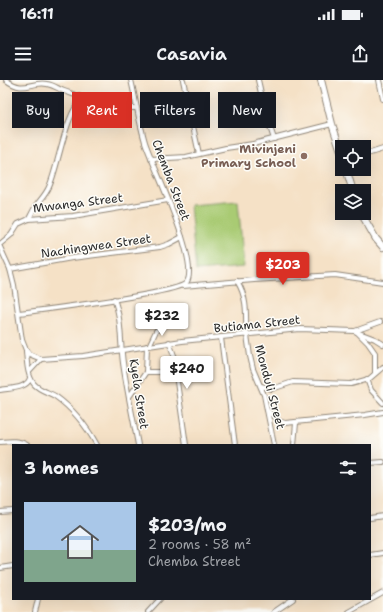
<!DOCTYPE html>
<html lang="en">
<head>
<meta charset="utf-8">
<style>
	:root { --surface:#171b24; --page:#242831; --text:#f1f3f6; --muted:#9ea1a6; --line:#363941; --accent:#d93025 }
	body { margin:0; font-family:"Shantell Sans",sans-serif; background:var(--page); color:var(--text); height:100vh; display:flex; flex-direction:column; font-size:15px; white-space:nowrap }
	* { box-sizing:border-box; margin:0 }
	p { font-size:13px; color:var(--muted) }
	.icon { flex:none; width:22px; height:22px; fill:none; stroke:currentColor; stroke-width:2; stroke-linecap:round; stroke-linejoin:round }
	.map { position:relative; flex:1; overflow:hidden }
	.drawer { position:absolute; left:12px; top:364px; width:359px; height:156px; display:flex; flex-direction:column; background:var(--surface); border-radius:0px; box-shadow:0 4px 16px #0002 }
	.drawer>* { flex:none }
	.top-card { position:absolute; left:12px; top:12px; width:359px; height:36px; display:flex; gap:8px }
	.fabs { position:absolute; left:335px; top:60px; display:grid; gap:8px }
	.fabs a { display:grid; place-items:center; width:36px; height:36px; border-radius:0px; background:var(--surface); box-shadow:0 4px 16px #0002; font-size:20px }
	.price { position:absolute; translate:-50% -34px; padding:0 9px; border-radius:4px; background:#fff; color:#222; font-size:13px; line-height:26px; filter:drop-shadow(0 1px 2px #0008) }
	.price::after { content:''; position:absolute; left:50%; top:24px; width:12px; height:9px; margin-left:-6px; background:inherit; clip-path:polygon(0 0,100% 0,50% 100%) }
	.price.current { background:var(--accent); color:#fff }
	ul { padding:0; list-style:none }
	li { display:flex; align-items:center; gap:12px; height:100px; padding:0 12px }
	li+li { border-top:1px solid var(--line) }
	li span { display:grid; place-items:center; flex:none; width:112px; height:80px; border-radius:0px; color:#555 }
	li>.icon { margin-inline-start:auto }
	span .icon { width:48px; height:48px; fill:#fffc; stroke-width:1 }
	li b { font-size:17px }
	h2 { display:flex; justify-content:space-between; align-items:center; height:48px; padding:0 12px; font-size:17px }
	.pill { padding:0 14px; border-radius:0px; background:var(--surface); box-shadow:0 4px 16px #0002; font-size:14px; line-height:36px }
	.pill.current { background:var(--accent); color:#fff }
	.status { display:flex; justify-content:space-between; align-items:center; height:28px; padding:0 20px; background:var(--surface); direction:ltr }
	.status svg { height:11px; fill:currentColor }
	header { display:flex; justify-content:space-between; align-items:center; height:52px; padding:0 12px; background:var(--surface); font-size:18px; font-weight:600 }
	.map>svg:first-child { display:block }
</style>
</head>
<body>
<div class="status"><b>16:11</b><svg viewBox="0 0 49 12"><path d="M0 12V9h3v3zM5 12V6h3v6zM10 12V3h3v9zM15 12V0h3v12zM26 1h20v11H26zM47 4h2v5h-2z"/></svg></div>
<header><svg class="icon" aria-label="menu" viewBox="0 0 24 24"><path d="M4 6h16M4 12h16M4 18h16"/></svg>Casavia<svg class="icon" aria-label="share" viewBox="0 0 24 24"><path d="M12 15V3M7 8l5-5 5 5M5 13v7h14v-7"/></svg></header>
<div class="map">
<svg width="383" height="532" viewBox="0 0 383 532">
	<rect width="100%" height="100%" fill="#fdfcf7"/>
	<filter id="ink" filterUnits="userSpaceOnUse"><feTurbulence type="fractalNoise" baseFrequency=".025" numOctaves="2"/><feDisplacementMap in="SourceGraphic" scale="8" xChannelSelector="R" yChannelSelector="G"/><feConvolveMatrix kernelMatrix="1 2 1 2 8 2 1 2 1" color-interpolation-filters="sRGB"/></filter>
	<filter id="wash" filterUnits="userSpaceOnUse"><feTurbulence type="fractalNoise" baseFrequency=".012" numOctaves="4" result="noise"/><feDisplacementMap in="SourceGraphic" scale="16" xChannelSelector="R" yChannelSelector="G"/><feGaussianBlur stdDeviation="0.9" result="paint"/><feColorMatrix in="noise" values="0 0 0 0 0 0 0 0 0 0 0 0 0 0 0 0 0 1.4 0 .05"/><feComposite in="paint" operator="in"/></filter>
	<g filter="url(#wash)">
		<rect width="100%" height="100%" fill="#f5e1c6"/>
		<polygon fill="#a9cb73" stroke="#6a7b4f" points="238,121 244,187 196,191 190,125"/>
	</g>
	<g filter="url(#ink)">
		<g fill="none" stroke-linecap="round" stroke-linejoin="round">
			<defs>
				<g id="minor">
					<path d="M6,0c19,14 24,1 41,4 7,1 11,5 17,7 23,8 48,18 73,17"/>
					<polyline points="183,0 199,74"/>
					<polyline points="258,0 266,35 274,59"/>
					<polyline points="379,0 383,19"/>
					<polyline points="364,75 383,69"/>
					<polyline points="151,79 186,77 226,68 253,64 332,44"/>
					<path d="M29,139c3,-6 5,-11 9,-16 4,-5 8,-9 11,-16 10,-22 16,-74 34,-89"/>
					<polyline points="0,164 11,155 18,144 29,139 73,136 168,120"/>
					<polyline points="0,167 10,189 14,205 22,260 26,270 29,274 41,279 83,276 182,261 300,249 354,251 375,259 383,264"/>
					<polyline points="10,189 72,178 160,167 169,164 182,157"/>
					<path d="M237,201c11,17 9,35 9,54"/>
					<polyline points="183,206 254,200 335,195 383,202"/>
					<path d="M114,219c8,20 6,43 9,64 4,28 10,55 15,82"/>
					<path d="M19,233c23,-3 158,-20 167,-30 16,-18 -34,-118 -41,-141 -6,-20 -9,-41 -14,-62"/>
					<polyline points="355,251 380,242"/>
					<polyline points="357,252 368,263 375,273 375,293"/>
					<polyline points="247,255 250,276 253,289 264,315 274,365"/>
					<polyline points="221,258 235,365"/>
					<polyline points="169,262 175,278 177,302 186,365"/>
					<polyline points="149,266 156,251 164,242"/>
					<path d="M26,271c1,11 1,24 8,33 5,6 14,8 21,12 17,12 32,31 42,49"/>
					<polyline points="29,292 41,279"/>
					<polyline points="146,292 167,292 176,295"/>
					<polyline points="367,299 371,310 383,323"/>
					<polyline points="261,306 272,309 293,302 351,304 369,299 383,287"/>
					<path d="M0,310c10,-2 27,-1 30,-12"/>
					<polyline points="129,317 146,292 147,266"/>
					<polyline points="267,330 279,341 285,343 365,335 383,332"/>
					<path d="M0,362c10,-1 19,-2 27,3"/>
					<polyline points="294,365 296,343"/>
					<polyline points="370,383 383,382"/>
					<polyline points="0,432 13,431"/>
					<polyline points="370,438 383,436"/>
					<polyline points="370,475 383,473"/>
					<polyline points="0,488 13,486"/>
					<polyline points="35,532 38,519"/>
					<polyline points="148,532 160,519"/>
					<polyline points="274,532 293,519"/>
					<polyline points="349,532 383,513"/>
				</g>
				<g id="primary">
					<polyline points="321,0 332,44 342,74"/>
					<polyline points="346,89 353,111"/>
					<polyline points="361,133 376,159 383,167"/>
				</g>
			</defs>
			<use href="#minor" stroke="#908678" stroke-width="6"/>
			<use href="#primary" stroke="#908678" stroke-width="8"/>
			<use href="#minor" stroke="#fff" stroke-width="4"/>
			<use href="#primary" stroke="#fff" stroke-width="6"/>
		</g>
	</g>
	<circle fill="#8d6e63" stroke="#fdfcf7" stroke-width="1.5" cx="304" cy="76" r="4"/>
	<g text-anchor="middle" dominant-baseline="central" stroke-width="3" stroke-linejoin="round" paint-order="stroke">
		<g font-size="12" font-weight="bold" fill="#785e54" stroke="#fdfcf7" text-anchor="end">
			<text x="296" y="69">Mivinjeni<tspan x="296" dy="14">Primary School</tspan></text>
		</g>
		<g font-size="12" fill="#2b2b2b" stroke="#fdfcf7">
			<text transform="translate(171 100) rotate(69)">Chemba Street</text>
			<text transform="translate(78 123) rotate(-7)">Mwanga Street</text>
			<text transform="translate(96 166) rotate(-8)">Nachingwea Street</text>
			<text transform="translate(257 244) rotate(-6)">Butiama Street</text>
			<text transform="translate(270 307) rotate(75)">Monduli Street</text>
			<text transform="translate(139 314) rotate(81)">Kyela Street</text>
		</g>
	</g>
</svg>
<div class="fabs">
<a><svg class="icon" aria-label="locate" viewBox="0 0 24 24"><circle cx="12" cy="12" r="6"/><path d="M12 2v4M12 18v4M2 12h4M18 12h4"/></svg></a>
<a><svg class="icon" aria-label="layers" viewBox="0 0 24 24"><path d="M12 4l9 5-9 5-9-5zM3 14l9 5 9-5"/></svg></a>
</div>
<b class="price current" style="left:283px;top:206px">$203</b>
<b class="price" style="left:162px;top:257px">$232</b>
<b class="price" style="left:187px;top:310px">$240</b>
<div class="top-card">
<a class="pill">Buy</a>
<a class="pill current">Rent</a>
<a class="pill">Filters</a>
<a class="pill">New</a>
</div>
<section class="drawer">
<h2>3 homes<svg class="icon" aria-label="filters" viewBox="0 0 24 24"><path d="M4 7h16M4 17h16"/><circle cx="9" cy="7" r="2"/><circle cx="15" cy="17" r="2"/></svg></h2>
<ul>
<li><span style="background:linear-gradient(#a9c7e8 60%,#7fa58c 0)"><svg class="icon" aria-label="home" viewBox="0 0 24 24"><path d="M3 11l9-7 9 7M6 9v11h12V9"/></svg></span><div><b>$203/mo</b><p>2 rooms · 58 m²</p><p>Chemba Street</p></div></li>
</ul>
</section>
</div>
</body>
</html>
